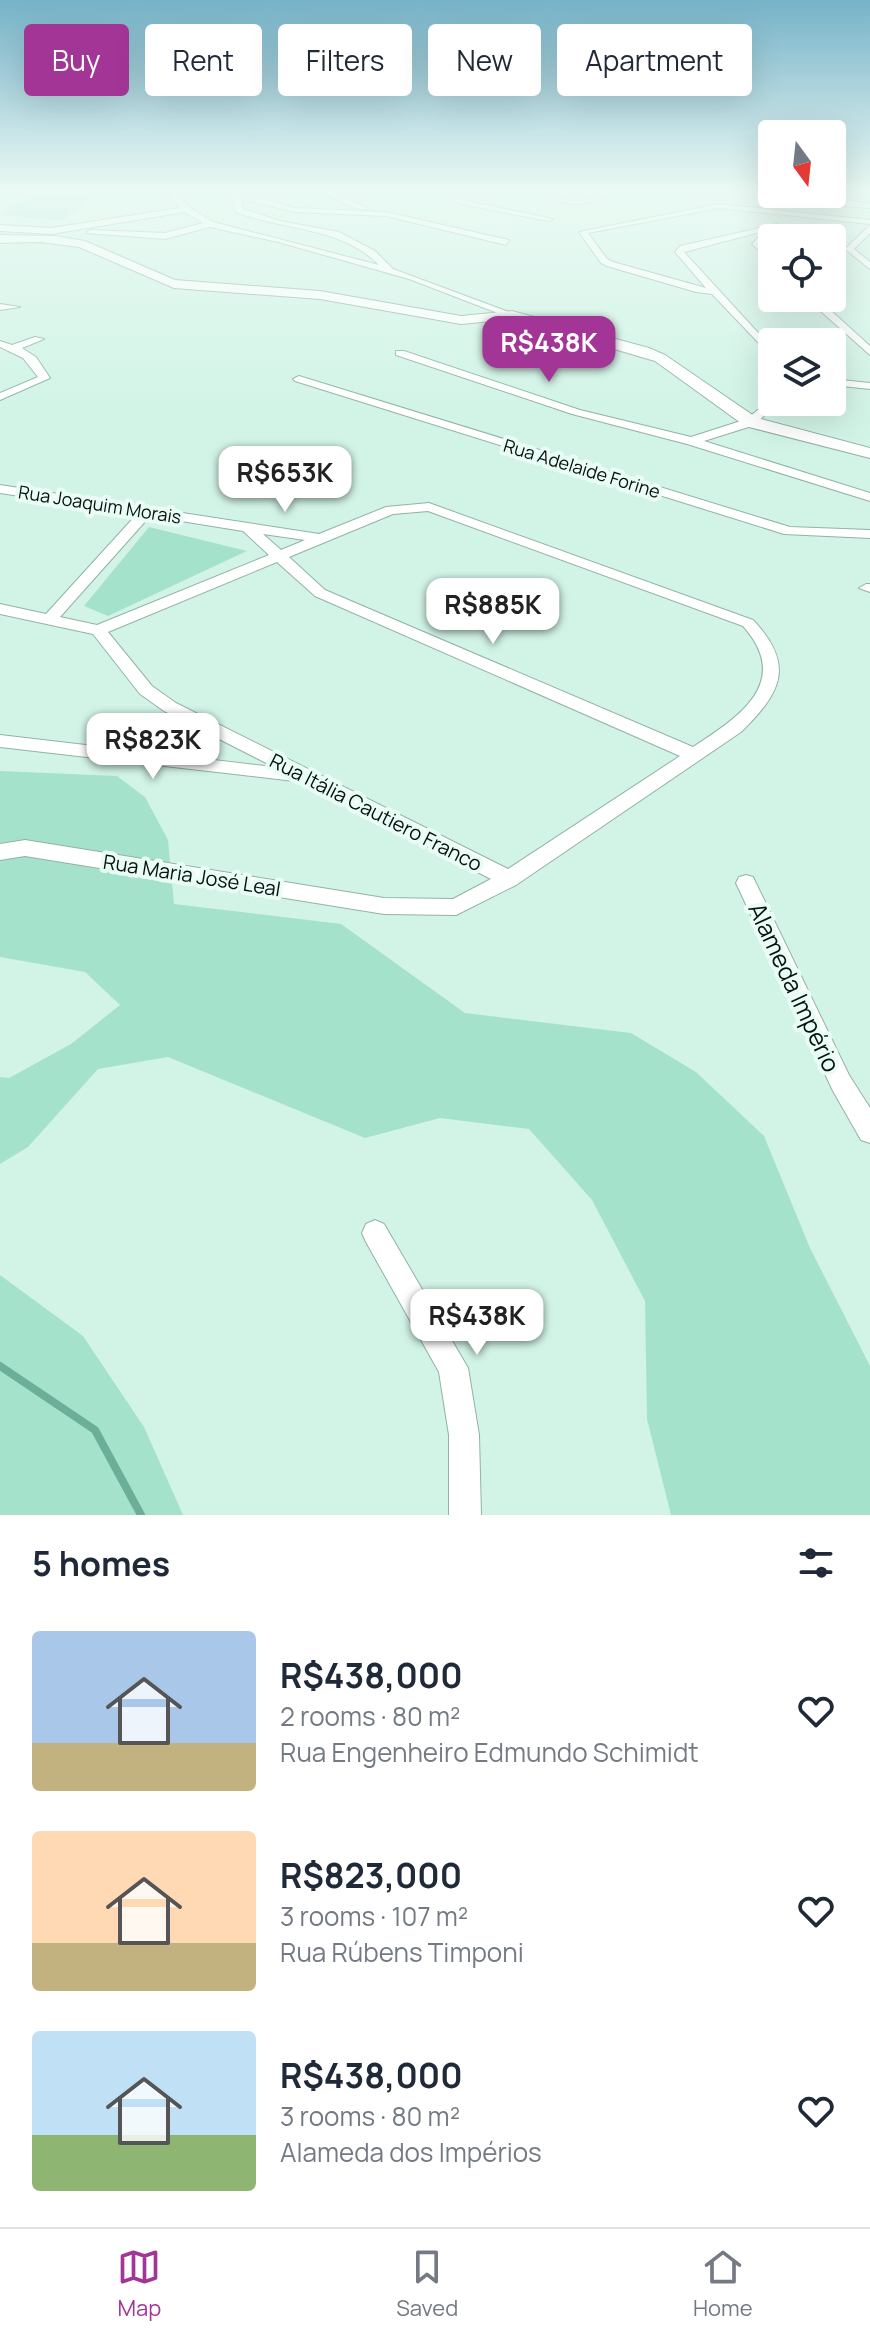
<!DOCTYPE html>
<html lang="en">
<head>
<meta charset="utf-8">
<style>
	:root { --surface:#fff; --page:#f2f2f3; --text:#1f2937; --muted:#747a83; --line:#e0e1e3; --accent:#a23595 }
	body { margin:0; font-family:Manrope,sans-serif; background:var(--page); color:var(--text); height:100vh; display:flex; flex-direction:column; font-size:30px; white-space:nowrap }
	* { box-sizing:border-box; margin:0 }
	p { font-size:26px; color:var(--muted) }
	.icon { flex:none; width:44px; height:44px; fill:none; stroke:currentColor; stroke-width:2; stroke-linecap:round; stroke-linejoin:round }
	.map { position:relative; height:1515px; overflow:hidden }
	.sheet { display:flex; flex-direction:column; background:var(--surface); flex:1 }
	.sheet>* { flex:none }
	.hud { position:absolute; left:24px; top:24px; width:822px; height:72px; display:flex; gap:16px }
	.needle { width:52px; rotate:165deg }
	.buttons { position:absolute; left:758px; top:120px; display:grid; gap:16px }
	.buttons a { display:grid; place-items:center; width:88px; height:88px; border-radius:8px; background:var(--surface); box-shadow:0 8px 32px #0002; font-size:40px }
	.price { position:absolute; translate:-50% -68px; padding:0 18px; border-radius:16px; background:#fff; color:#222; font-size:26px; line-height:52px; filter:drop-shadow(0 2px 4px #0008) }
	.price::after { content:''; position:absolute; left:50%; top:48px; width:24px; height:18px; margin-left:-12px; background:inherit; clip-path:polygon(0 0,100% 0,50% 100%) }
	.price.current { background:var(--accent); color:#fff }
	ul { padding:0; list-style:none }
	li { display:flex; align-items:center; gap:24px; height:200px; padding:0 32px }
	li span { display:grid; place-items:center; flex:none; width:224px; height:160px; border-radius:8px; color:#555 }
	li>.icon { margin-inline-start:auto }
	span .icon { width:96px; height:96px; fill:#fffc; stroke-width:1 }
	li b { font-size:34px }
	h2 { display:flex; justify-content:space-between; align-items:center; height:96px; padding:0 32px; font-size:34px }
	.pill { padding:0 28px; border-radius:8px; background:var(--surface); box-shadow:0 8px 32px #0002; font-size:28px; line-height:72px }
	.pill.current { background:var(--accent); color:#fff }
	.dock { display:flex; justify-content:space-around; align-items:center; height:112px; border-top:2px solid var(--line); background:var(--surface); font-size:22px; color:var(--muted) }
	.dock a { display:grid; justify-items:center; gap:4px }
	.dock .current { color:var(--accent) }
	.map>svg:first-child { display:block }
</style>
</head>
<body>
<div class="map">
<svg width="870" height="1515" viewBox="0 0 870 1515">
	<rect width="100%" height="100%" fill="#d2f4e7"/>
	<g fill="#a5e2cc">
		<polygon points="36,192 103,192 62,220 0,215"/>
		<polygon points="149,527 247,551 108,616 84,606"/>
		<polygon points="0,771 117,776 145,797 168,840 174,904 341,924 465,1013 631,1033 696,1072 764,1136 810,1248 870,1366 870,1515 671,1515 647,1419 645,1301 592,1200 529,1129 440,1118 365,1138 168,1057 98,1069 28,1147 0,1164 0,1077 9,1078 71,1044 120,1005 85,972 0,957"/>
		<polygon points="0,1275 83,1336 144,1427 183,1515 0,1515"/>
	</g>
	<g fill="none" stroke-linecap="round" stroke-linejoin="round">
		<polyline stroke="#6caf99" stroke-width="8" points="0,1366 95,1430 141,1515"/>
		<defs>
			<g id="street">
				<path d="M166,192h9l14,15 24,15 166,43c-39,-39 -95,-34 -143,-53l-4,-16 -7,-4h11l59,16 91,4 123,28 -3,5 -120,-29 -91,-4 -54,-13 2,10 37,12 59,11 36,19 18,18 124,46 -9,2 -99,-38 -131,-37 -68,-15 -45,12 -79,-6 4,-3 75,3 38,-10 -18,-11 -134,22 -51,-3v-6l51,3 129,-20z"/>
				<polygon points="319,192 331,192 368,208 361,210"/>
				<polygon points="428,192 441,192 467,201 553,219 549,221 465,205"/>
				<path d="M524,192c18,0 35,9 52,9 18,-1 35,-9 53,-9l-53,13z"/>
				<polygon points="809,194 870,204 870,208 845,206"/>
				<polygon points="719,204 870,220 870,224 719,208 588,233 607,259 613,262 706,288 675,252 680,246 777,224 761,244 772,255 772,263 752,244 764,231 684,252 772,348 772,357 712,294 696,292 607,266 601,263 579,232"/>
				<polygon points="870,225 870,233 854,249 870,262 870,269 845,249"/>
				<polygon points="806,298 817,298 870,346 870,355"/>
				<polygon points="0,304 20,307 0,310"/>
				<polygon points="35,337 44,339 22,348 36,357 50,378 0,400 0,393 38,377 23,358 0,347 0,341 12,345"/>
				<polygon points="396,351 404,351 580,410 691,437 747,419 772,398 772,402 777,402 755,425 704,441 870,493 870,501 687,444 572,414 396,355"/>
				<polygon points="299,376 790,527 870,530 870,538 784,534 295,381 293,379"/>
				<polygon points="832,379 870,383 870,389 832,385"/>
				<path d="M0,485l319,49 67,-27 43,-4 324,117c43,45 28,73 -12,112l-225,153 -60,30 -72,-1 -359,-58 -25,4v-16l25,-4 359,58 69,1 38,-20 -188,-97 -303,-35v-12l274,32 -110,-56 -24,-17 -47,-60 -93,-20v-10l46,10 91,-100 -137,-21zM428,511l315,115c50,56 -4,91 -50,121l-368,-157 -36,-33 104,-43zM150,516l93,15 26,24 -172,70 -37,-8zM263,534l42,6 -24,10zM277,562l38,34 365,160 -172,113 -332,-166 -24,-17 -44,-54z"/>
				<polygon points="866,584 870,584 870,592 859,588"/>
				<polygon points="746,875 753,877 849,1075 870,1108 870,1143 861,1140 833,1091 736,883 739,877"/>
				<polygon points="375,1220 384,1224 468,1368 479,1435 481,1515 449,1515 449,1435 439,1372 366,1242 362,1233 366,1224"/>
			</g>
			<polygon id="secondary" points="0,235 54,236 85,241 175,280 320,291 461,316 512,311 649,348 665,355 757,418 870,448 870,458 745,426 655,361 512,319 461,324 320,299 174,288 79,247 40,242 0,243"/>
		</defs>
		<use href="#street" stroke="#92b2a6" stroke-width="2"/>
		<use href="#secondary" stroke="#92b2a6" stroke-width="2"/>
		<use href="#street" fill="#fff" fill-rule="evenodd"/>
		<use href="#secondary" fill="#fff" fill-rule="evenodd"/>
	</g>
	<linearGradient id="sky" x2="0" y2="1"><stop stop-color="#76b2c8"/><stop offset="0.47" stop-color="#ebfaf4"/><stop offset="1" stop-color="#ebfaf4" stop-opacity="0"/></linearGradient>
	<rect width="870" height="405" fill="url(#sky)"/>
	<g text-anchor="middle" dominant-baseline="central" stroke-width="8" stroke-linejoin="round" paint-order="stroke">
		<g font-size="18" fill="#07120e" stroke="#e9fdf6">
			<text transform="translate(582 468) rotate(17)">Rua Adelaide Forine</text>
			<text transform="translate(100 504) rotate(9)">Rua Joaquim Morais</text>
		</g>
		<g font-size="20" fill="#07120e" stroke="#e9fdf6">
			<text transform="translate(376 812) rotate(27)">Rua Itália Cautiero Franco</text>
			<text transform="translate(192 875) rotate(9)">Rua Maria José Leal</text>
		</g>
		<g font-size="24" fill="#07120e" stroke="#e9fdf6">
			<text transform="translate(795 987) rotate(65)">Alameda Império</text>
		</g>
	</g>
</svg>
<div class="buttons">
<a><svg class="needle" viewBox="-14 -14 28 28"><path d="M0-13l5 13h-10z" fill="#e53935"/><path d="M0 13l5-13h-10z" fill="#747a83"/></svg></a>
<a><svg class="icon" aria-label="locate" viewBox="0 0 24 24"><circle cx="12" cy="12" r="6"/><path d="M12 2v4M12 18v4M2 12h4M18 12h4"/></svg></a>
<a><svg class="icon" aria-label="layers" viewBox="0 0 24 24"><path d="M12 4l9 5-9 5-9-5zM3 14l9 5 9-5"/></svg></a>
</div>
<b class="price current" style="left:549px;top:384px">R$438K</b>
<b class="price" style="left:285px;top:514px">R$653K</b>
<b class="price" style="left:493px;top:646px">R$885K</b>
<b class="price" style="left:153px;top:781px">R$823K</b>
<b class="price" style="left:477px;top:1357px">R$438K</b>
<div class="hud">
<a class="pill current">Buy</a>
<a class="pill">Rent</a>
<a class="pill">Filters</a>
<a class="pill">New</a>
<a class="pill">Apartment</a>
</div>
</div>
<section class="sheet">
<h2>5 homes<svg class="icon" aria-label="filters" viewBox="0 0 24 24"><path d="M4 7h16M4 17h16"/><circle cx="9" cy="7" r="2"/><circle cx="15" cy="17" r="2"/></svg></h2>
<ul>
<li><span style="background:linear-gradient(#a9c7e8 70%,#c2b280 0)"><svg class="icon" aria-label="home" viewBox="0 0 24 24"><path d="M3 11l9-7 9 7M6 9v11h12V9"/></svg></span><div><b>R$438,000</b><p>2 rooms · 80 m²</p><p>Rua Engenheiro Edmundo Schimidt</p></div><svg class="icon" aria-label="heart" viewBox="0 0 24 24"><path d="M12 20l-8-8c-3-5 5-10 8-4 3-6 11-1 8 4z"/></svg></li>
<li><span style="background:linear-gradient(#ffd9b3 70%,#c2b280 0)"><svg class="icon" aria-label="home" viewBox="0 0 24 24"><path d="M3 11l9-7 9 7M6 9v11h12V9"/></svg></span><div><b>R$823,000</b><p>3 rooms · 107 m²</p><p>Rua Rúbens Timponi</p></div><svg class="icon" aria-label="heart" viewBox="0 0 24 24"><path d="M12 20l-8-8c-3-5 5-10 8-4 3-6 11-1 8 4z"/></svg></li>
<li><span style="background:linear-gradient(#bfe0f5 65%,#8fb573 0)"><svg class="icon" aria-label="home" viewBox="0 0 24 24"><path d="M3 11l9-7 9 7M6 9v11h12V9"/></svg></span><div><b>R$438,000</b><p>3 rooms · 80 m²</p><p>Alameda dos Impérios</p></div><svg class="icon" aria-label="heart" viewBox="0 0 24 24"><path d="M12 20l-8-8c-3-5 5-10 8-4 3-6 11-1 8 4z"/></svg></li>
</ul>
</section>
<nav class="dock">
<a class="current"><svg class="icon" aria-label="map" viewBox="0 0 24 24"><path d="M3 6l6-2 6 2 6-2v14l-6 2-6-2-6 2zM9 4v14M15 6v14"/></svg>Map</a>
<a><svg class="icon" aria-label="saved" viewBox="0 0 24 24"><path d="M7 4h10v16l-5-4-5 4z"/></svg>Saved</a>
<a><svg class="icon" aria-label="home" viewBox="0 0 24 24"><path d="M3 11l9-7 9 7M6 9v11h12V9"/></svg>Home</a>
</nav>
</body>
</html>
